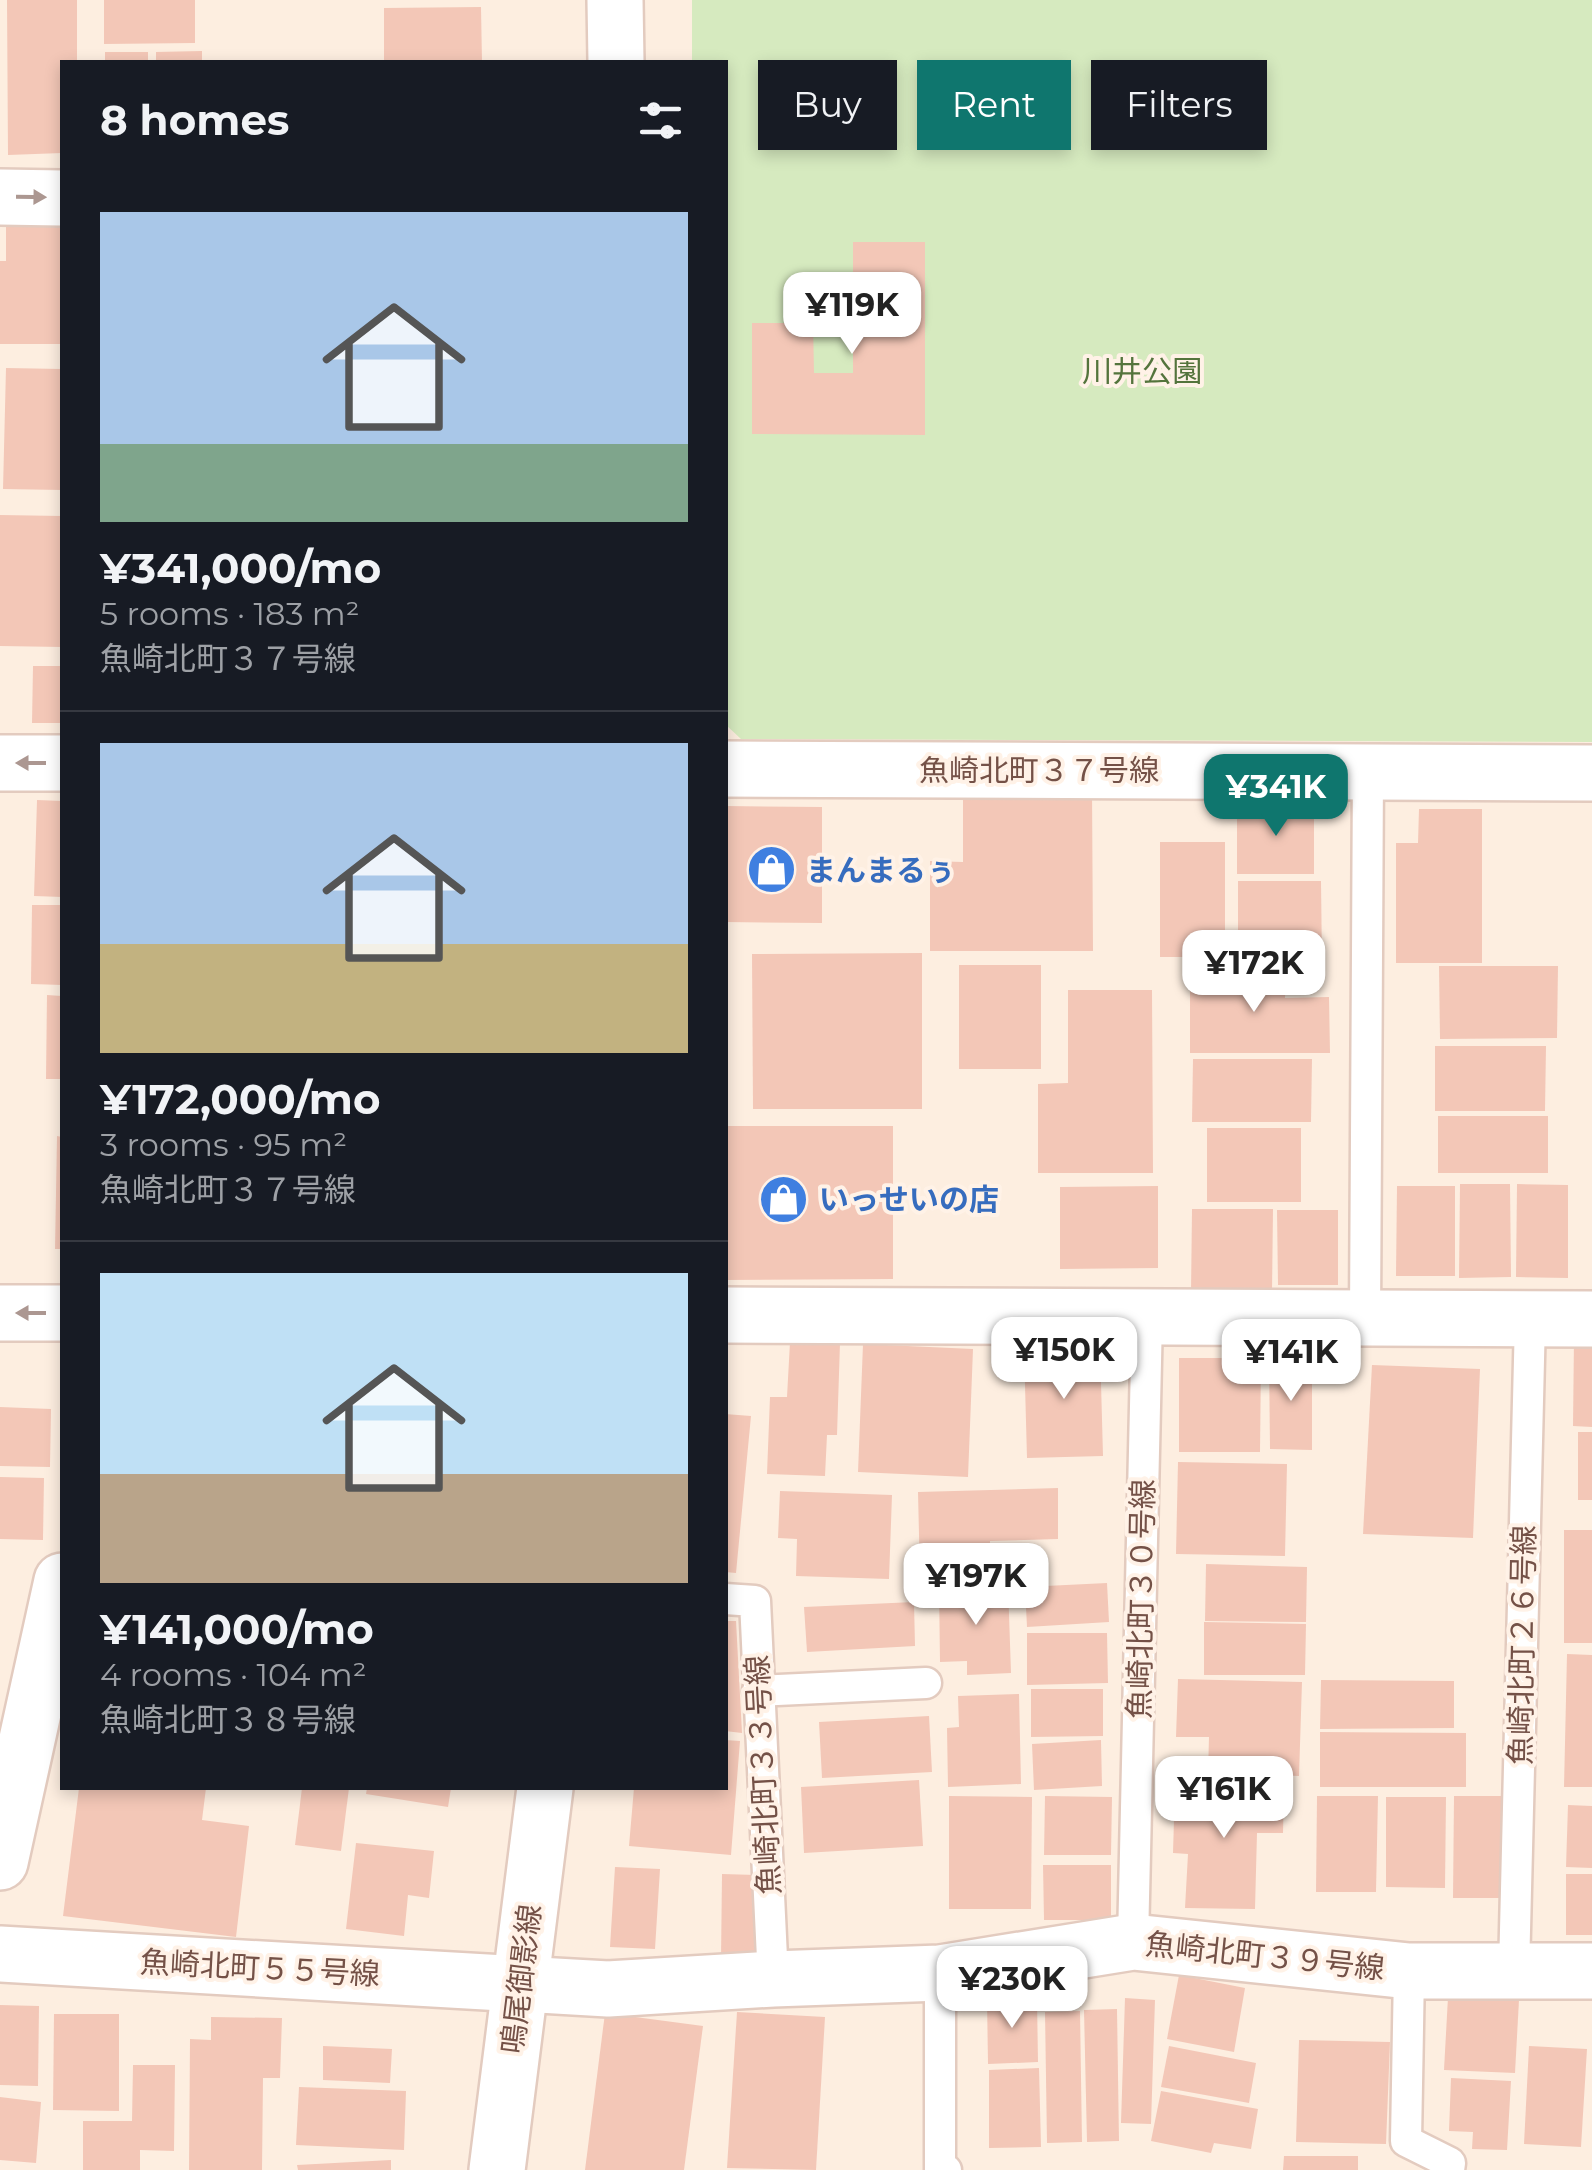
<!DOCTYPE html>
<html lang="en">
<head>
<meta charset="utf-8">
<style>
	:root { --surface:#171b24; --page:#20242c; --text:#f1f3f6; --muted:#9ea1a6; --line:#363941; --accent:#0f766e }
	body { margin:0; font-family:Montserrat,"Noto Sans JP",sans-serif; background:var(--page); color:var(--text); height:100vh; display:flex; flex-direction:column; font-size:38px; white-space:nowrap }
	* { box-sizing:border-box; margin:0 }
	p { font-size:32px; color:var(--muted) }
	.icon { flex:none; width:55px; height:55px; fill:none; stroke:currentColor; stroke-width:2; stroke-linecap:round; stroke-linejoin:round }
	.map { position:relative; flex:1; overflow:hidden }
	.panel { position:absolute; left:60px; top:60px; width:668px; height:1730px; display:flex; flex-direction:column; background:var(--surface); border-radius:0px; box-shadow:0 5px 15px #0003 }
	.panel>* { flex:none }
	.guide { position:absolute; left:758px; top:60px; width:682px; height:90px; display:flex; gap:20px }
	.price { position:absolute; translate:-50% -85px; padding:0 22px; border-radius:20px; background:#fff; color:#222; font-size:32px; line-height:65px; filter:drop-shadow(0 2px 5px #0008) }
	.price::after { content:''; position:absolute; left:50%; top:60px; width:30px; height:22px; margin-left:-15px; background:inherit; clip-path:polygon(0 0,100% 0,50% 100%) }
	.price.selected { background:var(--accent); color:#fff }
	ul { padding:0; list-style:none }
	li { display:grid; align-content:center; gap:20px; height:530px; padding:0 40px }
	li+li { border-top:2px solid var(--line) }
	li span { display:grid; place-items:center; height:310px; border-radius:0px; color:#555 }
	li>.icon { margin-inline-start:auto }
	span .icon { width:180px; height:180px; fill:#fffc; stroke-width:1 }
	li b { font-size:42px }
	h2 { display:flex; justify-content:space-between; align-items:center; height:120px; padding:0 40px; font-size:42px }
	.tag { padding:0 35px; border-radius:0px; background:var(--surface); box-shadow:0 5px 15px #0003; font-size:35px; line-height:90px }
	.tag.selected { background:var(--accent); color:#fff }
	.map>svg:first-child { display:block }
</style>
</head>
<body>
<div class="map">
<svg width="1592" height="2170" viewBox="0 0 1592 2170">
	<rect width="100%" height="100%" fill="#fdeee0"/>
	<polygon fill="#d6eabf" points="692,0 1592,0 1592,742 741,739 725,724 725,62 692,62"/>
	<g fill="#f3c7b7">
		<polygon points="7,0 77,0 77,62 62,62 62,153 8,155"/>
		<polygon points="104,0 195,0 195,43 104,44"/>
		<polygon points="481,7 482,62 384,62 384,8"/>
		<polygon points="202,51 202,62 156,62 156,52"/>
		<rect x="105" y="52" width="43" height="10"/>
		<polygon points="6,227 62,227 62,344 0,344 0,261 6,261"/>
		<polygon points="853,242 925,242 925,435 752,434 752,323 813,323 814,373 853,373"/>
		<polygon points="6,368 62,369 62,490 3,489"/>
		<polygon points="0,515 62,516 62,647 0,646"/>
		<polygon points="33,666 62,666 62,723 32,723"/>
		<polygon points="963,789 1092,789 1093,951 930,951 930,861 963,862"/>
		<polygon points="37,800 62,801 62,897 34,896"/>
		<polygon points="1314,804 1314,874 1237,874 1237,805"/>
		<polygon points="725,806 822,807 822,923 725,922"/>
		<polygon points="1419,809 1482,809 1482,963 1396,963 1396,843 1418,843"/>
		<rect x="1160" y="842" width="65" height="115"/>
		<polygon points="1238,881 1321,881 1322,962 1238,962"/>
		<polygon points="32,905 62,905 62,985 31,984"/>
		<polygon points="922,953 922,1109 753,1109 752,954"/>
		<rect x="959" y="965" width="82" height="104"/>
		<polygon points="1439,966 1558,966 1557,1038 1440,1039"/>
		<polygon points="1190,970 1286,970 1285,998 1329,997 1330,1053 1190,1053"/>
		<polygon points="1068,990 1152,990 1153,1173 1038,1173 1038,1084 1068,1083"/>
		<polygon points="47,995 62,996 62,1079 46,1079"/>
		<polygon points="1435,1046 1546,1046 1545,1111 1435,1111"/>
		<polygon points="1193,1059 1312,1059 1311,1122 1192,1122"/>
		<rect x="1438" y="1116" width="110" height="57"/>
		<polygon points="725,1126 893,1126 893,1279 725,1280"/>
		<rect x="1207" y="1128" width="94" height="74"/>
		<polygon points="57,1136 62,1137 62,1249 55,1249"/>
		<polygon points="1460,1184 1510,1184 1511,1277 1459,1278"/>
		<polygon points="1517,1184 1568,1185 1568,1278 1516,1277"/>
		<polygon points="1158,1186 1158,1268 1060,1269 1060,1187"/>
		<polygon points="1397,1186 1455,1186 1455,1276 1396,1276"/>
		<polygon points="1192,1209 1273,1209 1272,1293 1191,1293"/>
		<polygon points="1277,1210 1338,1210 1338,1285 1278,1285"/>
		<polygon points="1574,1337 1592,1337 1592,1427 1573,1426"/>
		<polygon points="790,1342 840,1343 837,1435 827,1435 825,1476 767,1474 770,1397 787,1397"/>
		<polygon points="863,1344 973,1349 968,1477 858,1472"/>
		<polygon points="1100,1346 1103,1456 1027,1458 1024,1349"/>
		<polygon points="1179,1358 1261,1358 1260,1452 1179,1452"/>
		<polygon points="1269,1358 1312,1358 1312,1450 1270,1449"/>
		<polygon points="1372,1365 1480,1369 1473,1538 1363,1534"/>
		<polygon points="0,1407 51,1409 50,1467 0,1466"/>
		<polygon points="725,1414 751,1416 736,1573 725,1572"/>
		<rect x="1578" y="1432" width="14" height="68"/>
		<polygon points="1178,1462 1287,1464 1285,1556 1176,1554"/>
		<polygon points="0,1477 44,1478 43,1540 0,1539"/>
		<polygon points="1058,1488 1058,1539 990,1541 990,1575 920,1577 918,1492"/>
		<polygon points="780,1491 892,1495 889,1579 796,1576 797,1539 778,1538"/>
		<rect x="1564" y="1530" width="28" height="113"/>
		<polygon points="1206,1564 1307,1567 1306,1622 1205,1621"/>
		<polygon points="1107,1583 1109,1622 1027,1627 1025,1587"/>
		<polygon points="1008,1585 1011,1673 967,1675 967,1661 940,1662 939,1587"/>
		<polygon points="914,1602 915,1646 807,1652 804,1607"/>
		<polygon points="725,1621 736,1621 742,1733 725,1731"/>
		<polygon points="1204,1622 1306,1624 1305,1675 1204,1675"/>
		<polygon points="1027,1633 1107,1633 1108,1683 1027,1685"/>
		<polygon points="1567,1654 1592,1655 1592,1787 1564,1787"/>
		<polygon points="1178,1679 1302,1682 1299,1776 1208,1773 1209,1737 1176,1737"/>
		<polygon points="1321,1680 1454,1681 1454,1728 1320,1729"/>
		<polygon points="1031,1689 1103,1689 1103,1736 1031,1737"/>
		<polygon points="1019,1694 1021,1784 948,1787 947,1728 959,1727 958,1696"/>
		<polygon points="929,1716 932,1772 822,1778 819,1722"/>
		<polygon points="1320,1732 1466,1733 1466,1787 1320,1787"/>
		<polygon points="725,1740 740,1741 731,1855 629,1846 634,1788 725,1788"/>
		<polygon points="1101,1740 1102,1786 1034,1790 1032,1744"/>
		<polygon points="919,1780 923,1846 804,1853 801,1787"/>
		<polygon points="1175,1786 1284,1788 1283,1833 1257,1833 1255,1909 1185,1908 1188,1854 1173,1853"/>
		<polygon points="79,1788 206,1788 202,1820 249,1826 236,1937 63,1916"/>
		<polygon points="302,1788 349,1788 341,1851 295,1845"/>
		<polygon points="367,1788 451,1788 448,1807 366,1794"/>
		<polygon points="949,1796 1032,1797 1031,1909 949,1909"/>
		<polygon points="1045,1796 1112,1797 1111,1855 1044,1855"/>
		<polygon points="1317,1796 1378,1796 1376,1892 1316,1892"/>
		<polygon points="1454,1796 1504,1796 1504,1898 1453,1898"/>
		<polygon points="1386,1797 1446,1797 1445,1888 1386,1887"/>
		<polygon points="1568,1805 1592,1806 1592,1868 1566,1867"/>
		<polygon points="356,1843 434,1851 429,1898 408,1895 404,1936 346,1929"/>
		<polygon points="1043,1865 1111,1865 1111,1920 1044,1920"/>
		<polygon points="615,1867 660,1869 655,1949 610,1947"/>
		<polygon points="722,1874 756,1875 755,1960 721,1959"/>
		<rect x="1566" y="1874" width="26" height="61"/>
		<polygon points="1179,1975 1245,1988 1234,2052 1167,2039"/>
		<polygon points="1448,1997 1519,2000 1515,2073 1444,2070"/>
		<polygon points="1125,1998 1155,2000 1151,2124 1121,2123"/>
		<polygon points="1037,1999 1038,2062 988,2064 987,2000"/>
		<polygon points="0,2005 39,2006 38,2086 0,2085"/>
		<polygon points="1117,2009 1119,2141 1087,2142 1084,2010"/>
		<polygon points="1080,2011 1082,2142 1047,2143 1045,2012"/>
		<polygon points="737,2012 825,2017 816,2170 727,2168"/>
		<polygon points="605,2013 703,2026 684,2170 585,2170"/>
		<polygon points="54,2014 119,2014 119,2111 53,2110"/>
		<polygon points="211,2017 282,2018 280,2078 263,2078 262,2170 189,2170 190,2039 211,2040"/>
		<polygon points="1299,2040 1390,2042 1386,2144 1296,2142"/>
		<polygon points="323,2046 392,2049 390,2083 323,2080"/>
		<polygon points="1169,2046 1256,2063 1249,2103 1161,2087"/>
		<polygon points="1529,2046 1587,2049 1581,2147 1524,2144"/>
		<polygon points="133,2065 175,2065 174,2151 140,2150 140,2170 83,2170 83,2121 132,2121"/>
		<polygon points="1039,2068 1041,2147 989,2148 989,2070"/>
		<polygon points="1451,2078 1511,2081 1507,2150 1472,2149 1473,2132 1449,2131"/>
		<polygon points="299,2087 406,2091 404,2150 296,2145"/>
		<polygon points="1161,2091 1258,2109 1251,2149 1214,2143 1211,2153 1151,2141"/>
		<polygon points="0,2097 41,2102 36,2163 0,2160"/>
		<polygon points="1284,2156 1358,2156 1358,2170 1283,2170"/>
		<polygon points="391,2160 391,2170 298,2170 297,2165"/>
	</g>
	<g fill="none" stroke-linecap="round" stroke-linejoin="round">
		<defs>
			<g id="service">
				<polyline points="1365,1318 1368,772"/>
				<polyline points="725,1599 755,1601 773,1979"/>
				<polyline points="758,1691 926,1683"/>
				<polyline points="1133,1942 1147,1317"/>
				<polyline points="1409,1971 1406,2141 1450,2163 1449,2170"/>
				<polyline points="1514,1971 1530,1319"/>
				<polyline points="940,1973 940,2170 946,2170"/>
			</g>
			<g id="minor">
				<polyline points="0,197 62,198"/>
				<polyline points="0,763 62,763"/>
				<polyline points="725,769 1592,773"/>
				<polyline points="0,1313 62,1313"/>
				<polyline points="725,1315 1592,1319"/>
				<polyline points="0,1862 62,1581"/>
				<polyline points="0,1954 608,1989 773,1979 940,1973 1133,1942 1409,1971 1592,1971"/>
			</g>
			<g id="tertiary">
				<polyline points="615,0 616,62"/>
				<polyline points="497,2170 545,1788"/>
			</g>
		</defs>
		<use href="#service" stroke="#e3cbbf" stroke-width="35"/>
		<use href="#minor" stroke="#e3cbbf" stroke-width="60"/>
		<use href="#tertiary" stroke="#e3cbbf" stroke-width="60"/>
		<use href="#service" stroke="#fff" stroke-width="30"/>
		<use href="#minor" stroke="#fff" stroke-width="55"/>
		<use href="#tertiary" stroke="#fff" stroke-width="55"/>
	</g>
	<defs><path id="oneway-solid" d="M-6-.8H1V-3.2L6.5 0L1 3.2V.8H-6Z" transform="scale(2.5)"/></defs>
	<g fill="#ac9791">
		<use href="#oneway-solid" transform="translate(31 197) rotate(1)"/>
		<use href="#oneway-solid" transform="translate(31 763) rotate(-180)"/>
		<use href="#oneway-solid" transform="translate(31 1313) rotate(-180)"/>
	</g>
	<defs>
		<symbol id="shop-disc" viewBox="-11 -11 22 22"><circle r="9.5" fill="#3f7fe0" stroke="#fff2e7"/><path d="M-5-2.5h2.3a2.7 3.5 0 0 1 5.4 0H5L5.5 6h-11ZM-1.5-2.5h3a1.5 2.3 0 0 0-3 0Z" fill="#fff"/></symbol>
	</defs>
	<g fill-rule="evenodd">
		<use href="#shop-disc" x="744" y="842" width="55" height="55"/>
		<use href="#shop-disc" x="756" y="1172" width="55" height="55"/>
	</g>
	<g text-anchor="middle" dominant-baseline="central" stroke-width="8" stroke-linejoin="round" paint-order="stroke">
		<g font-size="30" fill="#54743c" stroke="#fff2e7">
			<text x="1142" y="371">川井公園</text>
		</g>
		<g font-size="30" fill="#745147" stroke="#fff2e7">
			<text x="1039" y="770">魚崎北町３７号線</text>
			<text transform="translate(1141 1599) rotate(-89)">魚崎北町３０号線</text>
			<text transform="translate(1522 1645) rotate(-89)">魚崎北町２６号線</text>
			<text transform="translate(763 1775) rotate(-93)">魚崎北町３３号線</text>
			<text transform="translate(1265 1956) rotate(6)">魚崎北町３９号線</text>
			<text transform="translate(260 1968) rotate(3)">魚崎北町５５号線</text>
			<text transform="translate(521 1979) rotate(-83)">鳴尾御影線</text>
		</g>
		<g font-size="30" font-weight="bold" fill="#366cbe" stroke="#fff2e7" text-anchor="start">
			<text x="806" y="870">まんまるぅ</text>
			<text x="819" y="1199">いっせいの店</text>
		</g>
	</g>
</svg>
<b class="price" style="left:852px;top:357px">¥119K</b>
<b class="price selected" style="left:1276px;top:839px">¥341K</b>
<b class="price" style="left:1254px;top:1015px">¥172K</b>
<b class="price" style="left:1064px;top:1402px">¥150K</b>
<b class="price" style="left:1291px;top:1404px">¥141K</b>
<b class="price" style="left:976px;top:1628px">¥197K</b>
<b class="price" style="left:1224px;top:1841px">¥161K</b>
<b class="price" style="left:1012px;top:2031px">¥230K</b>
<div class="guide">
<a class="tag">Buy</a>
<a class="tag selected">Rent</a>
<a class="tag">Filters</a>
</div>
<section class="panel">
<h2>8 homes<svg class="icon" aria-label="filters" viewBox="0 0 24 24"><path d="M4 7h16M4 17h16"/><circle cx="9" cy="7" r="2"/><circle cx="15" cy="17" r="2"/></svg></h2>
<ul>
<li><span style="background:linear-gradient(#a9c7e8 75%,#7fa58c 0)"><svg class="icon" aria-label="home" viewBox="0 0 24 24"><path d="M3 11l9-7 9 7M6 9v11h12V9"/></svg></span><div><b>¥341,000/mo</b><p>5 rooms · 183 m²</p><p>魚崎北町３７号線</p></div></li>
<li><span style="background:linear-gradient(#a9c7e8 65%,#c2b280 0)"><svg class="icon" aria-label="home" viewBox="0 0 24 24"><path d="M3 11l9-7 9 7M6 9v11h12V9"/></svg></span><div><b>¥172,000/mo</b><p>3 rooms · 95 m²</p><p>魚崎北町３７号線</p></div></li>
<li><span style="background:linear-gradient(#bfe0f5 65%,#b9a48a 0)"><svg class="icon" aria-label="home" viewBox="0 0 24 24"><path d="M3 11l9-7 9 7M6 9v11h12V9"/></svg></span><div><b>¥141,000/mo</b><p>4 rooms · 104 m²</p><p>魚崎北町３８号線</p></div></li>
</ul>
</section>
</div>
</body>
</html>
